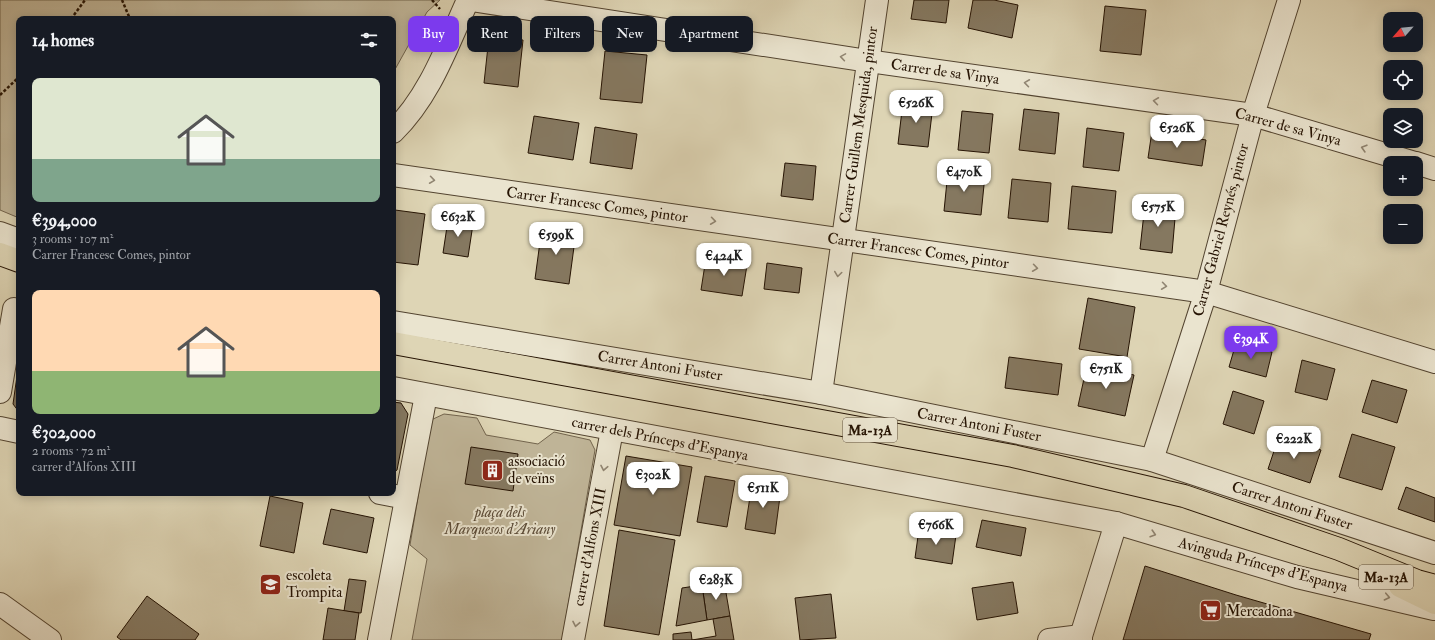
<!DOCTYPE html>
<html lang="en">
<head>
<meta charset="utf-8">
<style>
	:root { --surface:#171b24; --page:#20242c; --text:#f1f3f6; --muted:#9ea1a6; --accent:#7c3aed }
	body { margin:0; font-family:"IM FELL Double Pica",serif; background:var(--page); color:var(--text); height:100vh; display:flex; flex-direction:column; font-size:15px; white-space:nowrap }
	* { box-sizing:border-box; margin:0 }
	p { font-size:13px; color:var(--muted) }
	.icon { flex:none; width:22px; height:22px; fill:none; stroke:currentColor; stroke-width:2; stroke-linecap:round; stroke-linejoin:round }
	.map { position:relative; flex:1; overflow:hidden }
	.sheet { position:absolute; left:16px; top:16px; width:380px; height:480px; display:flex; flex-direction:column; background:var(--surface); border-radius:8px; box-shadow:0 2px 10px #0003 }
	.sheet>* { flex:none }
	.top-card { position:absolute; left:408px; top:16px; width:380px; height:36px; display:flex; gap:8px }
	.needle { width:26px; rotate:243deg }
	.fabs { position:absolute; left:1383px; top:12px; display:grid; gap:8px }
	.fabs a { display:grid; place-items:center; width:40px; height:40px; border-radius:8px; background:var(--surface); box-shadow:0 2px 10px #0003; font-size:20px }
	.price { position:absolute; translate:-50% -34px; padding:0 9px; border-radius:8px; background:#fff; color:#222; font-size:13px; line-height:26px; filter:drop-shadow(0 1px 2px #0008) }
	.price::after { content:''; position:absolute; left:50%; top:24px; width:12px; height:9px; margin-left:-6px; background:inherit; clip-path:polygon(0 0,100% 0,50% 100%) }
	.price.on { background:var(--accent); color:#fff }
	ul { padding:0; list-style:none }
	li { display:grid; align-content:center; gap:8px; height:212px; padding:0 16px }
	li span { display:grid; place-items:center; height:124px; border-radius:8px; color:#555 }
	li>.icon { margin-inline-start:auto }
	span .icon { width:72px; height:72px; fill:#fffc; stroke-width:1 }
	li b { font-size:17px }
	h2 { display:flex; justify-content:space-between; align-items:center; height:48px; padding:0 16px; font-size:17px }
	.chip { padding:0 14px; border-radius:8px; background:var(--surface); box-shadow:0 2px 10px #0003; font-size:14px; line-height:36px }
	.chip.on { background:var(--accent); color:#fff }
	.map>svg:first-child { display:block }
</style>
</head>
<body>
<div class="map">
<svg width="1435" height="640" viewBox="0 0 1435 640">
	<rect width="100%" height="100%" fill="#ded5b5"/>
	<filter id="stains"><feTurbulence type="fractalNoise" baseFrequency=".005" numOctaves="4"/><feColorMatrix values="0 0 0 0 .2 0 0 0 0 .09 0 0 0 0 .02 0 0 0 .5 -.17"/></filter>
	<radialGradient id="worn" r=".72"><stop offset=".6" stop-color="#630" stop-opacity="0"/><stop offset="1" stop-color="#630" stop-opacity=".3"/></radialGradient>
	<g fill="#bfb497" stroke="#72644d">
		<polygon points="0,0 440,0 427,12 393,73 393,19 19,19 19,218 0,210"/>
		<polygon points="444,414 477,418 486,435 538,444 554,432 590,440 595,450 562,640 412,640 427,559 410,545 431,420"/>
	</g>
	<g fill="#857860" stroke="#251303">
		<polygon points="914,0 949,0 946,23 911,19"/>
		<polygon points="973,0 994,0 1018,5 1012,38 968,28"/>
		<polygon points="1105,6 1146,10 1141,55 1100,51"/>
		<polygon points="489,37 523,40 518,87 484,83"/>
		<polygon points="605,51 647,55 642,103 600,99"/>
		<polygon points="903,102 933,105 928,147 898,144"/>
		<polygon points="1024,109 1059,113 1055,154 1019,150"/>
		<polygon points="962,111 993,114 989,153 958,150"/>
		<polygon points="534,116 579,123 573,160 528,153"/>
		<polygon points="595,127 637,134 632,169 590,163"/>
		<polygon points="1087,128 1124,133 1119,171 1083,167"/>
		<polygon points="1152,131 1206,140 1202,166 1148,158"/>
		<polygon points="785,163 816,166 813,200 781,196"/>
		<polygon points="948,171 985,175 981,215 944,211"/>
		<polygon points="1012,179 1051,183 1048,222 1008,218"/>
		<polygon points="1072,186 1116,191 1112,233 1068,229"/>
		<polygon points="1145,204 1176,207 1172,253 1140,249"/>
		<polygon points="395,210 425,214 418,265 393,262"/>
		<polygon points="448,220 473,224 468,257 443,253"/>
		<polygon points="542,227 576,232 569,284 535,279"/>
		<polygon points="706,258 747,265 742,296 701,290"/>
		<polygon points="767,263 802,268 799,293 764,289"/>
		<polygon points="1088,298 1135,307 1127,357 1079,349"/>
		<polygon points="1236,343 1272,352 1266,377 1229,367"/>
		<polygon points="1009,357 1062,364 1058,395 1005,388"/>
		<polygon points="1302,360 1335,369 1327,400 1295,392"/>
		<polygon points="19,362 19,412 13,404"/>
		<polygon points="1087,365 1134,375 1125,416 1078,406"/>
		<polygon points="1372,380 1407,390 1397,423 1362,412"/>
		<polygon points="1233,391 1264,401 1254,434 1223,424"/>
		<polygon points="393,402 401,403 408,414 397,470 393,473"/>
		<polygon points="1352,434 1395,447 1382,490 1339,477"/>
		<polygon points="1279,436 1321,450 1310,483 1268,469"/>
		<polygon points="471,447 518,454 513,491 465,484"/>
		<polygon points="626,456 692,467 680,536 614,525"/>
		<polygon points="705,476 735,481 727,527 697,522"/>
		<polygon points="752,484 781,489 775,534 745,529"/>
		<polygon points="1406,487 1435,498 1435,522 1398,509"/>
		<polygon points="270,496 303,503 294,553 260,546"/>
		<polygon points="331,509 374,518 367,553 323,544"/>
		<polygon points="982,520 1026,528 1021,556 976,547"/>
		<polygon points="919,529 956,535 952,564 915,558"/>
		<polygon points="619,530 675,540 659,635 604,626"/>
		<polygon points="1145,566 1236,595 1371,634 1369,640 1123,640"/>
		<polygon points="349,579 366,581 361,613 344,611"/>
		<polygon points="724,581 730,616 707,620 702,585"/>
		<polygon points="1013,582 1018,613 977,620 972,588"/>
		<polygon points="702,585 707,620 676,626 682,588"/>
		<polygon points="831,594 836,638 800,640 795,598"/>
		<polygon points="147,596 199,634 195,640 121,640 117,637"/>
		<polygon points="328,608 359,613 355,640 323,640"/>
		<polygon points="730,616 734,640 692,640 716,636 713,619"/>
		<polygon points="691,632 692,640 673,640 673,634"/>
	</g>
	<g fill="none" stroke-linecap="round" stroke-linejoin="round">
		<defs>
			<g id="minor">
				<polyline points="471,0 868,61 1253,115 1415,163"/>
				<path d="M393,132c37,-36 54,-86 75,-132"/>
				<polyline points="1416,163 1435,169"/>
				<polyline points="393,175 1206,292 1435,362"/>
				<polyline points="0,233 19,240"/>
				<polyline points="393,322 821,393 1152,460 1435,553"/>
				<polyline points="393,388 1116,523 1297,577 1434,609"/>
				<polyline points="0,392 14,309"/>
				<polyline points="821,393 877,0"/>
				<polyline points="0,428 19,432"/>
				<polyline points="1152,460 1206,292 1253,115 1289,0"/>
				<polyline points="380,493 406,498"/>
				<polyline points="0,604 50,640"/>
				<polyline points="379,640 426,395"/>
				<polyline points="573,640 612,430"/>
				<polyline points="1049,640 1081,636"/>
				<polyline points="1081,640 1081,636 1116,523"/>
			</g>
			<g id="major">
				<polyline points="0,254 19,261"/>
				<polyline points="393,343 1013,456 1184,496 1339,549 1417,581 1435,586"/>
				<polyline points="1400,586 1435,603"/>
			</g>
		</defs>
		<use href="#minor" stroke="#534430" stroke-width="24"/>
		<use href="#major" stroke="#251303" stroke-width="24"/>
		<g stroke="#251303" stroke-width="2.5" stroke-dasharray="3 2" stroke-linecap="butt">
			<polyline points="122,0 130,19"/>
			<polyline points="432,0 440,9"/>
			<polyline points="71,19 85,0"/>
			<polyline points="0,95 19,77"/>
		</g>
		<use href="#minor" stroke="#eae4cf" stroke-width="22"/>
		<use href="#major" stroke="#ded5b5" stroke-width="22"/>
	</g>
	<defs><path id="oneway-chevron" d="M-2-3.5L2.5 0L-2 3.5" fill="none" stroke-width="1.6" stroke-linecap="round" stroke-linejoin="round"/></defs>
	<g stroke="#918673">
		<use href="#oneway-chevron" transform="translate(843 57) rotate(-171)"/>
		<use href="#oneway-chevron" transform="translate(1027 83) rotate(-172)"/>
		<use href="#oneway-chevron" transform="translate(1156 101) rotate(-172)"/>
		<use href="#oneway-chevron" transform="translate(1364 148) rotate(-164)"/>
		<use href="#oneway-chevron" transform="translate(432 180) rotate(8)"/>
		<use href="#oneway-chevron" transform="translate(713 221) rotate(8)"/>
		<use href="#oneway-chevron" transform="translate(1035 268) rotate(8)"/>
		<use href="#oneway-chevron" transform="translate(838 274) rotate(98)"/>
		<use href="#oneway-chevron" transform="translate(1164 286) rotate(8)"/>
		<use href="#oneway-chevron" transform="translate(604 468) rotate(101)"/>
		<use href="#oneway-chevron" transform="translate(1153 534) rotate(17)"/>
		<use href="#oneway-chevron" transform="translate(1387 597) rotate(12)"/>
		<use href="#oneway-chevron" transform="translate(576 624) rotate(101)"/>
	</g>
	<defs>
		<symbol id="building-square" viewBox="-11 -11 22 22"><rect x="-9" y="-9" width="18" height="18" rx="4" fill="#8f2418" stroke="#eae4cf"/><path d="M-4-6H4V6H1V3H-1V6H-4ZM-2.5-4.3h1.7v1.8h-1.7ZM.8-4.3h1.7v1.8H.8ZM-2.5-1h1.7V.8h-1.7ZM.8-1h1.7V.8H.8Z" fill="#fff"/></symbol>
		<symbol id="school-square" viewBox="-11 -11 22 22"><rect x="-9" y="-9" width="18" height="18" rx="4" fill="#8f2418" stroke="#eae4cf"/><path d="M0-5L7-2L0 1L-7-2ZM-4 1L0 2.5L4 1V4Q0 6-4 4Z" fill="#fff"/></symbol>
		<symbol id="supermarket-square" viewBox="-11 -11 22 22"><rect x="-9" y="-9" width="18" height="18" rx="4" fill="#8f2418" stroke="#eae4cf"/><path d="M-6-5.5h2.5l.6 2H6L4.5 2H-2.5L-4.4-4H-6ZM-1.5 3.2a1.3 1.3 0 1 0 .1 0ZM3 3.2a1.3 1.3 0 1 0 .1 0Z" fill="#fff"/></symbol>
	</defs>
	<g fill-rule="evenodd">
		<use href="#building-square" x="480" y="458" width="25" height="25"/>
		<use href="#school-square" x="258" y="572" width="25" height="25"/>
		<use href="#supermarket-square" x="1198" y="598" width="25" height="25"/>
	</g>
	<g text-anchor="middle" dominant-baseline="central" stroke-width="4" stroke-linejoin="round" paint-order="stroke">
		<g fill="#eae4cf" stroke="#605240" stroke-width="1">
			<rect x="843" y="418" width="54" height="24" rx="3"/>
			<rect x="1359" y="565" width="54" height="24" rx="3"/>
		</g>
		<g font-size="14" font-weight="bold" fill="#251303">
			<text x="870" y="430">Ma-13A</text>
			<text x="1386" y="577">Ma-13A</text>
		</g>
		<g font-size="15" fill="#251303" stroke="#eae4cf">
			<text transform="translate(945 72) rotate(8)">Carrer de sa Vinya</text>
			<text transform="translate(859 125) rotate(-82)">Carrer Guillem Mesquida, pintor</text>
			<text transform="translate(1288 127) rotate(15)">Carrer de sa Vinya</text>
			<text transform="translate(597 205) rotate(8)">Carrer Francesc Comes, pintor</text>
			<text transform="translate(1221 230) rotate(-75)">Carrer Gabriel Reynés, pintor</text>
			<text transform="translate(918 251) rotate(8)">Carrer Francesc Comes, pintor</text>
			<text transform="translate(660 366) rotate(9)">Carrer Antoni Fuster</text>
			<text transform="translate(979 425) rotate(11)">Carrer Antoni Fuster</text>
			<text transform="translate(660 439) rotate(11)">carrer dels Prínceps d'Espanya</text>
			<text transform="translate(1292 506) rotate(18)">Carrer Antoni Fuster</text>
			<text transform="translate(590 547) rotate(-79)">carrer d'Alfons XIII</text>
			<text transform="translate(1263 565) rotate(15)">Avinguda Prínceps d'Espanya</text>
		</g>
		<g font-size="15" fill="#251303" stroke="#eae4cf" text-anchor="start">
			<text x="508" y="461">associació<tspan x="508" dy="17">de veïns</tspan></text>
			<text x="286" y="575">escoleta<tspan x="286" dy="17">Trompita</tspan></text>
			<text x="1226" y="611">Mercadona</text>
		</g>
		<g font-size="15" font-style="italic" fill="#5b4b37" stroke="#eae4cf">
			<text x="500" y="512">plaça dels<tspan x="500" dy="17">Marquesos d'Ariany</tspan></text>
		</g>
	</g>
	<rect width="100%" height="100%" filter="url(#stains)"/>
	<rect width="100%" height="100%" fill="url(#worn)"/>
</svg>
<div class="fabs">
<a><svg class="needle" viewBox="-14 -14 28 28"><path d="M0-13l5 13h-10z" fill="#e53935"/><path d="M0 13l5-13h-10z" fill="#9ea1a6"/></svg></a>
<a><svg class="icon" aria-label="locate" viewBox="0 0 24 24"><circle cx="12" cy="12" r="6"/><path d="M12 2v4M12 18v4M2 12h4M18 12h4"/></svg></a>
<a><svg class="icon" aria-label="layers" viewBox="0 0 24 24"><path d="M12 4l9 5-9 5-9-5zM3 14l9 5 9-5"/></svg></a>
<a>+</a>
<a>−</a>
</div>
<b class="price" style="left:916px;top:124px">€526K</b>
<b class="price" style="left:1177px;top:149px">€526K</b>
<b class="price" style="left:964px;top:193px">€470K</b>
<b class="price" style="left:1158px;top:228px">€575K</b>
<b class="price" style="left:458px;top:238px">€632K</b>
<b class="price" style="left:556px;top:256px">€599K</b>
<b class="price" style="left:724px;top:277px">€424K</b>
<b class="price on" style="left:1251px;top:360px">€394K</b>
<b class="price" style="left:1106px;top:390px">€751K</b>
<b class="price" style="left:1294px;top:460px">€222K</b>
<b class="price" style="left:653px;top:496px">€302K</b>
<b class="price" style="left:763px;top:509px">€511K</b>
<b class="price" style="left:936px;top:546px">€766K</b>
<b class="price" style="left:716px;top:601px">€283K</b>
<div class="top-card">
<a class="chip on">Buy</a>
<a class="chip">Rent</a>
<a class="chip">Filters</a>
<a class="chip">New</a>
<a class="chip">Apartment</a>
</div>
<section class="sheet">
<h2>14 homes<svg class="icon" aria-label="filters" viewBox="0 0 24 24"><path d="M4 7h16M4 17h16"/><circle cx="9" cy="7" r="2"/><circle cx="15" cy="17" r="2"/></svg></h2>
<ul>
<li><span style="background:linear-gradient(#dfe7d0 65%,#7fa58c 0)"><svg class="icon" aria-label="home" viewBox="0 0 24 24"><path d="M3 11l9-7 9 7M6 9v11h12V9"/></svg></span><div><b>€394,000</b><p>3 rooms · 107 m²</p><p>Carrer Francesc Comes, pintor</p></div></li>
<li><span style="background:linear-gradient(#ffd9b3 65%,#8fb573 0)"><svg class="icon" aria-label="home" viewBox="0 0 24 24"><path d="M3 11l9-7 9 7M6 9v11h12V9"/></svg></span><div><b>€302,000</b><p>2 rooms · 72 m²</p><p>carrer d'Alfons XIII</p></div></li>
</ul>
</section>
</div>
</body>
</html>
